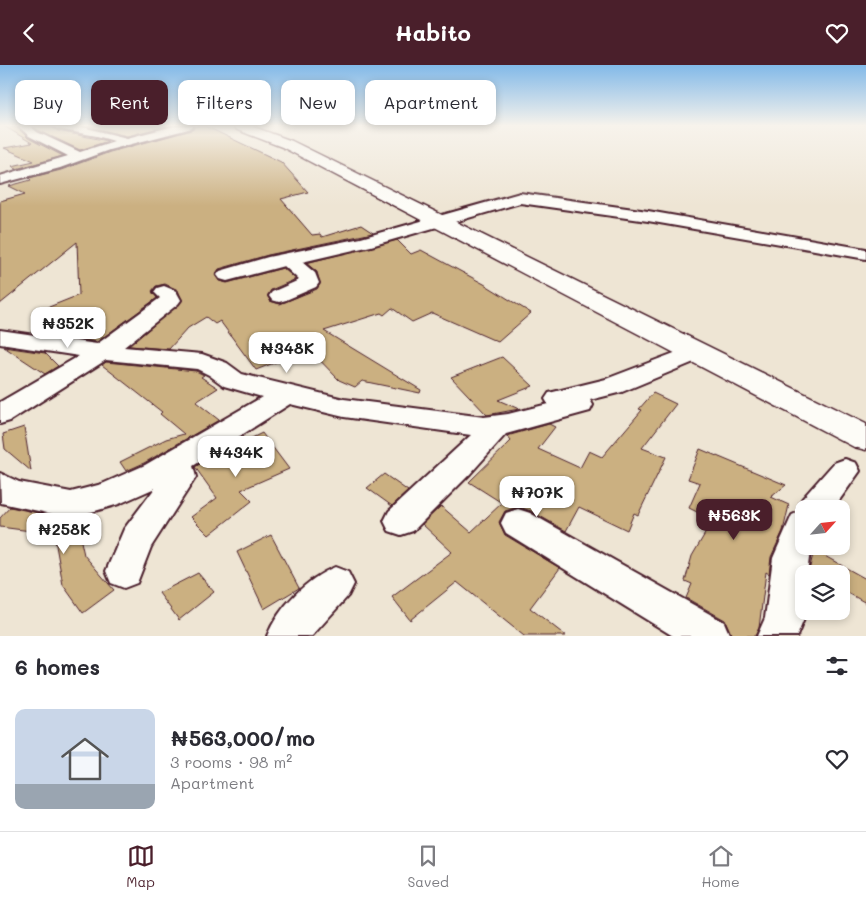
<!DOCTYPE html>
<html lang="en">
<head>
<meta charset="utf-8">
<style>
	:root { --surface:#fff; --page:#f2f2f3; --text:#2b2b33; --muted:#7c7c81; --line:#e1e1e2; --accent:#4a1f2b }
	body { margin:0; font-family:Mali,sans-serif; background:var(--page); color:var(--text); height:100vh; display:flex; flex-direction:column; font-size:19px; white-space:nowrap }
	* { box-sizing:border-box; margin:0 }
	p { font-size:16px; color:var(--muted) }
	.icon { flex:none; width:28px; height:28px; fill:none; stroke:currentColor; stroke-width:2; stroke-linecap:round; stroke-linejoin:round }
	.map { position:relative; height:571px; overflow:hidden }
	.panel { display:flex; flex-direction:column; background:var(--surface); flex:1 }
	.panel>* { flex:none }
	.top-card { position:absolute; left:15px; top:15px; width:500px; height:45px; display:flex; gap:10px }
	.needle { width:32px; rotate:63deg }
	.fabs { position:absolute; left:795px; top:435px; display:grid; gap:10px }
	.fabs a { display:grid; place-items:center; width:55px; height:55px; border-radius:10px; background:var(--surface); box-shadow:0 2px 8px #0003; font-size:25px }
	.price { position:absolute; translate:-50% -42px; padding:0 11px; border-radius:10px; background:#fff; color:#222; font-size:16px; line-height:32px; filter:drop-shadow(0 1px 2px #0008) }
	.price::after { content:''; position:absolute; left:50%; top:30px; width:15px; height:11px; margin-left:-8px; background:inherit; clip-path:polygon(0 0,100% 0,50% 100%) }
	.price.active { background:var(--accent); color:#fff }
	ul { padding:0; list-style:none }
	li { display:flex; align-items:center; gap:15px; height:125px; padding:0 15px }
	li span { display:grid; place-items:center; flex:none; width:140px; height:100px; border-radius:10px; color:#555 }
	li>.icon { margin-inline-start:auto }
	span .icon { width:60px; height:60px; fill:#fffc; stroke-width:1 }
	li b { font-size:21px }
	h2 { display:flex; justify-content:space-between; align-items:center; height:60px; padding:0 15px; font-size:21px }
	.tag { padding:0 18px; border-radius:10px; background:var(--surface); box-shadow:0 2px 8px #0003; font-size:18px; line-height:45px }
	.tag.active { background:var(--accent); color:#fff }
	header { display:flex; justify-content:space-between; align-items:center; height:65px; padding:0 15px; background:var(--accent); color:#fff; font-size:22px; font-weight:800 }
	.tab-bar { display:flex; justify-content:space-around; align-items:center; height:70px; border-top:1px solid var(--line); background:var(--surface); font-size:14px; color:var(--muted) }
	.tab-bar a { display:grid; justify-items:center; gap:2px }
	.tab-bar .active { color:var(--accent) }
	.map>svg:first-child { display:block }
</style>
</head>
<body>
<header><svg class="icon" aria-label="back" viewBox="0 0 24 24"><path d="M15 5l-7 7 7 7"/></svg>Habito<svg class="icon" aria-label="heart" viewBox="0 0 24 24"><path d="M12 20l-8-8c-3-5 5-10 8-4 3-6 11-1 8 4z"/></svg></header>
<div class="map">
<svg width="866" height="571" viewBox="0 0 866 571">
	<rect width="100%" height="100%" fill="#eee5d4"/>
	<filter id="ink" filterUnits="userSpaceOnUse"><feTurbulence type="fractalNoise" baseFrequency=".02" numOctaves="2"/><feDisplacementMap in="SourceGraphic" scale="10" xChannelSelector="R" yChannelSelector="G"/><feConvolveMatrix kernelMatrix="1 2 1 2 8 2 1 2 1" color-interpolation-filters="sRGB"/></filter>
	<g filter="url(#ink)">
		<g fill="#cbb081" stroke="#4a1f2b">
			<polygon points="4,61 16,61 28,73 63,91 16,104 12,101 34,96 4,83 32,78"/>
			<polygon points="33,61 51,61 58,66 108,76 80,85 38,65"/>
			<polygon points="86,61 166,61 127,71"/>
			<polygon points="195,61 205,61 281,97 308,127 281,134 312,170 320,169 322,172 361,160 373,168 268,190 219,204 215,210 219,216 227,218 283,203 296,214 271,225 268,230 270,236 280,239 317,224 320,219 317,207 306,198 397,175 411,189 421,185 484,219 531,248 498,277 432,248 412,257 392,243 384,250 381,248 324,266 421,325 420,328 362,316 355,322 339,315 309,284 256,305 220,256 215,259 206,252 188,263 169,284 129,281 182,236 178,225 165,219 156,221 152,226 157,233 97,277 71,273 39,246 79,230 77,177 0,239 0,136 25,129 9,121 31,115 29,113 61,105 110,87 192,65"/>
			<polygon points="4,282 45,288 58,301 45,309"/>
			<polygon points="502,292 533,321 498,335 519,344 487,350 451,312"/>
			<polygon points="106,297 196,306 204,310 201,312 218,323 196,337 219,355 144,398 126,406 120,397 166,374 184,369 160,349 162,347 102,300"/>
			<polygon points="653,328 676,339 642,383 666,392 638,450 634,448 627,465 579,442 566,466 531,446 519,442 505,446 499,457 505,470 560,503 530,543 566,571 524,571 457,517 410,555 392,532 452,487 422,459 441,441 471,467 502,438 469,417 511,376 507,371 549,359 555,362 538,384 580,403 589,386 602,392 642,345 639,344"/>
			<polygon points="24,362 31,406 5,384 3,369"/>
			<polygon points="262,368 289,404 241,425 252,436 209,470 191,452 217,433 195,402 242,372 246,376"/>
			<polygon points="700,384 786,420 771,432 789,440 783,466 771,492 769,509 766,507 759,563 755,571 732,571 725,555 686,533 692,519 685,516 692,491 713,455 689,443 700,418 688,414"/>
			<polygon points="384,409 408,426 392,441 367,423"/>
			<polygon points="10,442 71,455 76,454 84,490 114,525 83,548 63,520 54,469 0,462 0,453"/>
			<polygon points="271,470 299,523 264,544 237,487"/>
			<polygon points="814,485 866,514 866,538 841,524 841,509 814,509 809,506"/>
			<polygon points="198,508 214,527 179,555 159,528"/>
		</g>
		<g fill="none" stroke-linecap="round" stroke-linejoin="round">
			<defs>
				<g id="street">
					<polygon points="18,61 30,61 37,67 80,87 114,76 97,71 58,64 53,61 78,61 127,73 174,61 193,61 192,63 109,85 60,103 0,119 0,111 68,91 29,71"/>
					<polygon points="520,128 648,146 866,184 866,194 648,156 520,138 371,181 302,197 315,208 319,218 316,222 286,235 279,237 272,235 269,231 272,227 299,215 284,201 227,216 220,214 217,210 220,206 268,192 361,173"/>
					<polygon points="164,221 176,226 181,235 178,239 124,282 202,289 227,298 242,309 344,334 484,352 508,349 548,339 545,334 549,328 606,314 690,282 698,280 706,282 710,287 706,292 622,327 590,335 593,340 590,346 506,369 470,409 413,466 401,470 389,466 384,456 389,446 471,370 344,352 290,339 193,401 196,412 151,482 137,518 124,523 111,518 106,506 124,464 155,423 119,439 71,453 1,438 0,408 19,417 71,427 102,419 145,400 262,332 224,321 209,310 197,304 106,295 10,356 0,359 0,337 79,291 0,279 0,265 97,279 160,233 154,227 157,223"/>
					<polygon points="845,394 856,398 860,406 833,444 804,444 804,481 813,481 809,493 807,509 804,509 804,554 797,571 757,571 765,553 773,493 792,450 799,447 798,444 802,434 834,398"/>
					<polygon points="518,444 530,448 724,557 730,571 673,571 506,468 501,458 506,448"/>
					<path d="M335,502l13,5 6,12 -6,12 -36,40h-45c11,-28 40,-58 68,-69z"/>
				</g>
				<polygon id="secondary" points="233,61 251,61 292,76 866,359 866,385 854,382 282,82 235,64"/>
			</defs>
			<use href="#street" stroke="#4a1f2b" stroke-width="4"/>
			<use href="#secondary" stroke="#4a1f2b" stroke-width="3"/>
			<use href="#street" fill="#fdfcf7" fill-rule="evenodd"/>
			<use href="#secondary" fill="#fdfcf7" fill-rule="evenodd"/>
		</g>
	</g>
	<linearGradient id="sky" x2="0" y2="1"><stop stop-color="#82b9e8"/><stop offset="0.43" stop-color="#f7f3ec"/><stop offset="1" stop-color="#f7f3ec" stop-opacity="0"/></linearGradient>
	<rect width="866" height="141" fill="url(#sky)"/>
</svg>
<div class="fabs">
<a><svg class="needle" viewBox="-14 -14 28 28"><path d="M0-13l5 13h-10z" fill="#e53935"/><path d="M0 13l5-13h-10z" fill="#7c7c81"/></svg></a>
<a><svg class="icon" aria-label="layers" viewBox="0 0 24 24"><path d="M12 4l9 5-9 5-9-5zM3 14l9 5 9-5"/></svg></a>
</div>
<b class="price" style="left:68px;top:284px">₦352K</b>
<b class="price" style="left:287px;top:309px">₦348K</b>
<b class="price" style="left:236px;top:413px">₦434K</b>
<b class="price" style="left:537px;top:453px">₦707K</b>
<b class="price active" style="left:734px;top:476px">₦563K</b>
<b class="price" style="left:64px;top:490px">₦258K</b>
<div class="top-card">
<a class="tag">Buy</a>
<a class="tag active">Rent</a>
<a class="tag">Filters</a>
<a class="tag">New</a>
<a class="tag">Apartment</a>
</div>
</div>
<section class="panel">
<h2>6 homes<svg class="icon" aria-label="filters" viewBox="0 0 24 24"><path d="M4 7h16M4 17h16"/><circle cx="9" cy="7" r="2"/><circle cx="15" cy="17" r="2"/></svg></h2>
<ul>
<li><span style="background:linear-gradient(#c9d6e8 75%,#9aa5b1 0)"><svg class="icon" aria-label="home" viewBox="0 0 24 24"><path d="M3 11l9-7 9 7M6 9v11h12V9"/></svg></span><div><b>₦563,000/mo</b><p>3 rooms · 98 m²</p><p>Apartment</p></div><svg class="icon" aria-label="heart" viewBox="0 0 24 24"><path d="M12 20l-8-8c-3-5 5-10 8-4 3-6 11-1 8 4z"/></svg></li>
</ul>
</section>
<nav class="tab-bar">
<a class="active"><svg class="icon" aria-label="map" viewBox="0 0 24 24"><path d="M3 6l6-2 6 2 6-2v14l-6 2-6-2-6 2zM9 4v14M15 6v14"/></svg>Map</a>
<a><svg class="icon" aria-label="saved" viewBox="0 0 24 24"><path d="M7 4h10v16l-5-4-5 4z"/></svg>Saved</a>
<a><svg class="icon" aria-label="home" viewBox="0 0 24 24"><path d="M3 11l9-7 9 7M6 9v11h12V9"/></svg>Home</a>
</nav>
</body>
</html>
